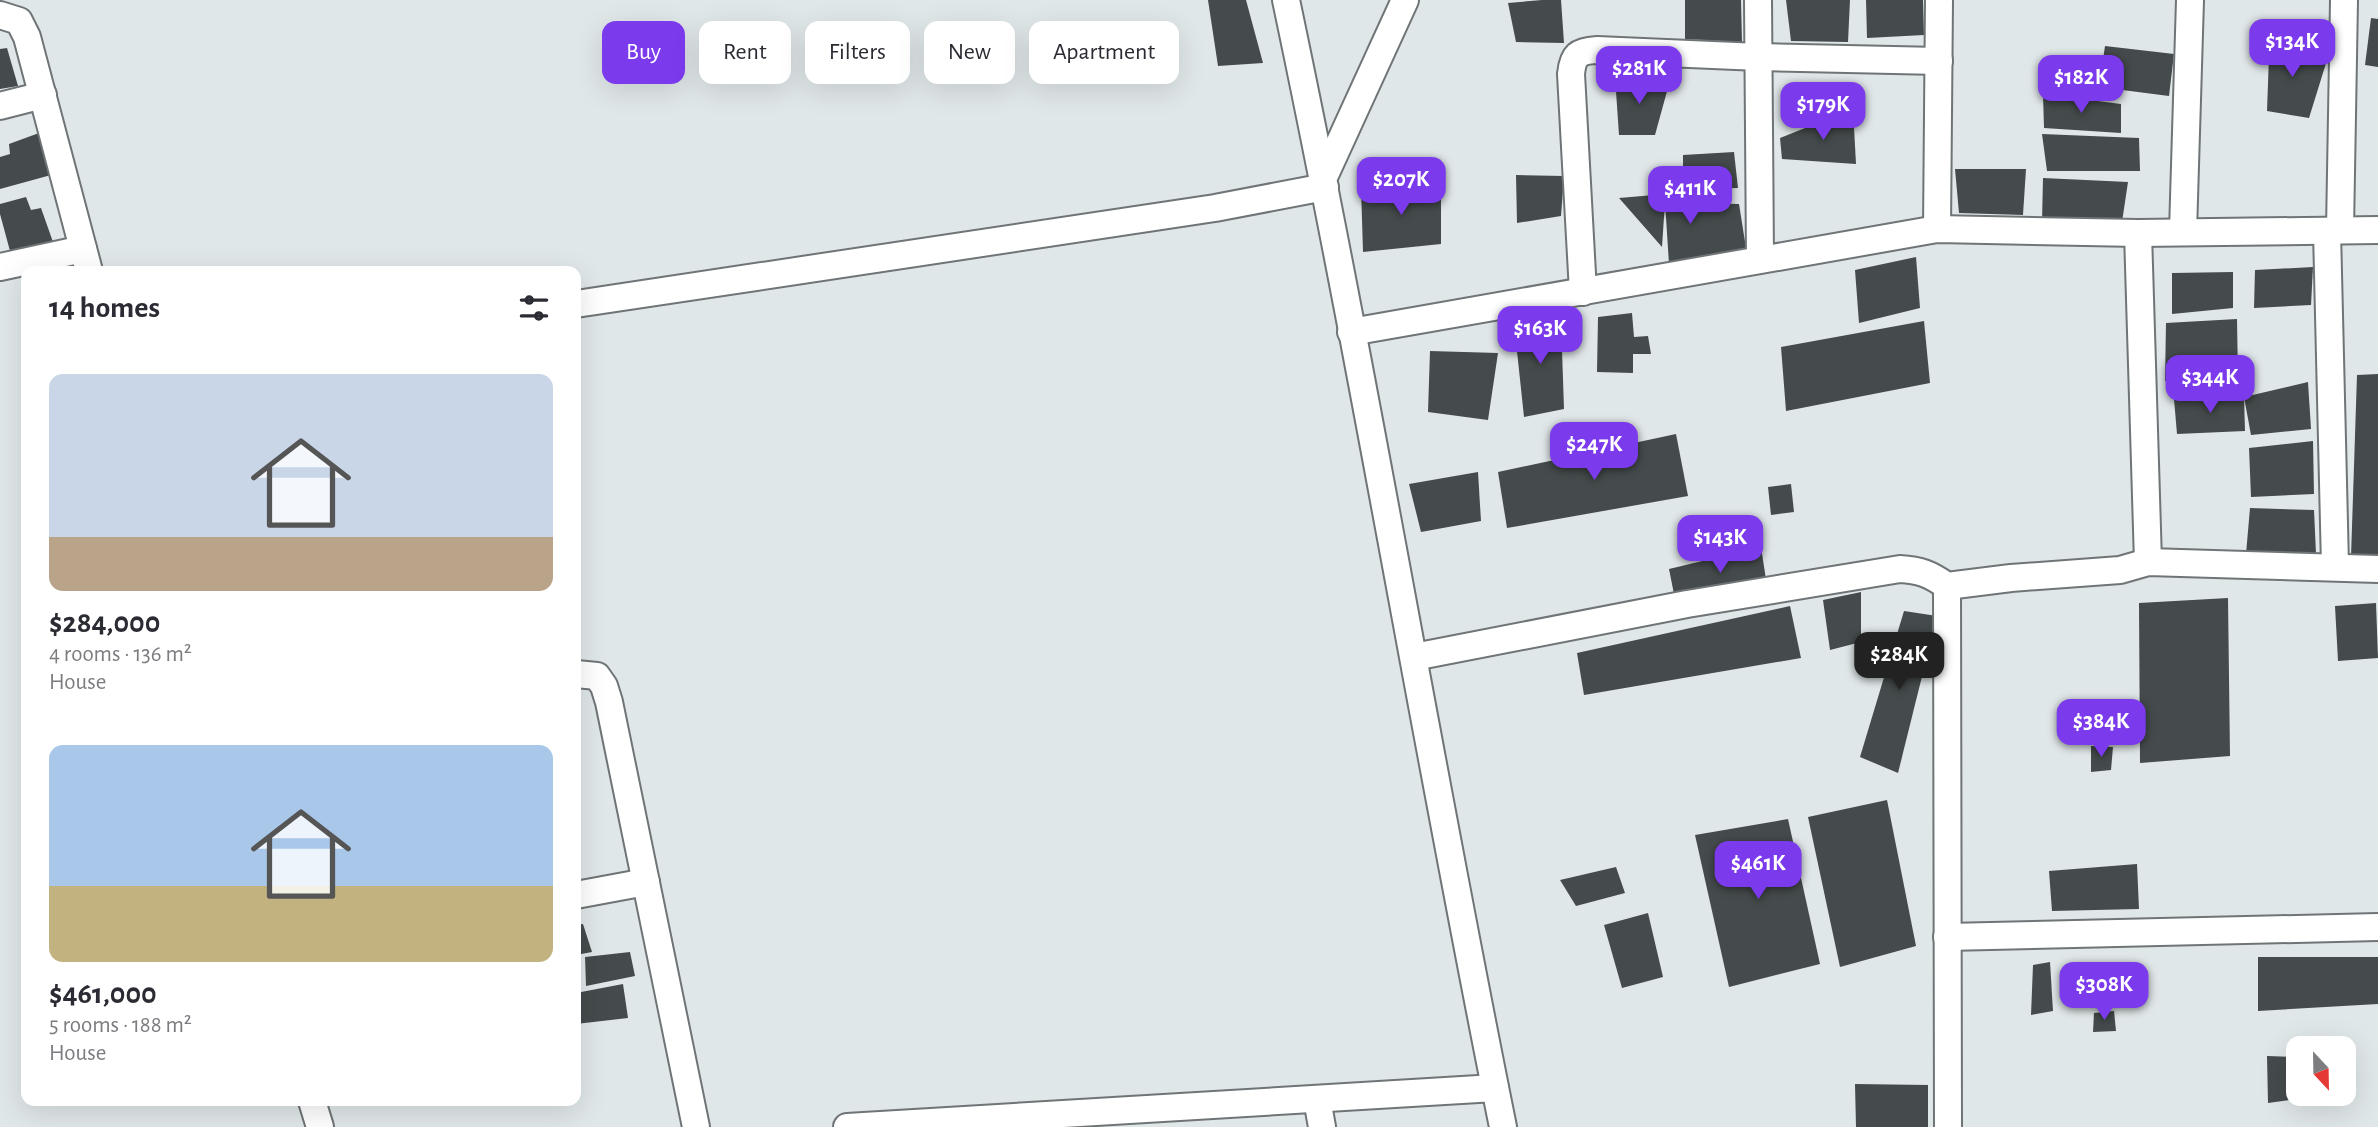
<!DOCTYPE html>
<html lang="en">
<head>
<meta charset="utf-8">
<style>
	:root { --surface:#fff; --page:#f2f2f3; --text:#2b2b33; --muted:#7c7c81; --accent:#7c3aed }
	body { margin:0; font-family:"Alegreya Sans",sans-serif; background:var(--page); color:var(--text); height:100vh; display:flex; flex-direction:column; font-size:26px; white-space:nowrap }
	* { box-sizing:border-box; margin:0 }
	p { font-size:23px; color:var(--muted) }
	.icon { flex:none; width:38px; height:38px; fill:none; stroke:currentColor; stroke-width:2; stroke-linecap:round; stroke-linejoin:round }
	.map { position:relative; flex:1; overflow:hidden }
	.drawer { position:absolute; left:21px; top:266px; width:560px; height:840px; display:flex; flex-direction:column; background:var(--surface); border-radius:14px; box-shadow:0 7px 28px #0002 }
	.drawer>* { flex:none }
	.top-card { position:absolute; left:602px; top:21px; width:665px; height:63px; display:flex; gap:14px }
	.needle { width:46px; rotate:158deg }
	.tools { position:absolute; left:2286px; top:1036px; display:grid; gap:14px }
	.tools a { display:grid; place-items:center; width:70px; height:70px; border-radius:14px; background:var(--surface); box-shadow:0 7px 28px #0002; font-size:35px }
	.price { position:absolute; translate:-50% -60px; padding:0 16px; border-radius:14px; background:var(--accent); color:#fff; font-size:23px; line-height:46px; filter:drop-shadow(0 2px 4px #0008) }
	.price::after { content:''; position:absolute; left:50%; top:42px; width:21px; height:16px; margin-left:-10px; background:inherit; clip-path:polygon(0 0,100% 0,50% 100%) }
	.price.selected { background:#222; color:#fff }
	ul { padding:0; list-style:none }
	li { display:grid; align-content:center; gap:14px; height:371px; padding:0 28px }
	li span { display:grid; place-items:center; height:217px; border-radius:14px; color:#555 }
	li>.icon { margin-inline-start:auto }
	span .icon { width:126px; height:126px; fill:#fffc; stroke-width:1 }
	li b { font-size:30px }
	h2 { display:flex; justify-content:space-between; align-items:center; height:84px; padding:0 28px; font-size:30px }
	.tag { padding:0 24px; border-radius:14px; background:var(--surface); box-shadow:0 7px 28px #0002; font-size:24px; line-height:63px }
	.tag.selected { background:var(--accent); color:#fff }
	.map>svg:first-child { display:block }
</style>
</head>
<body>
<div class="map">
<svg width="2378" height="1127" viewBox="0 0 2378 1127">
	<rect width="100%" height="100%" fill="#e0e7e8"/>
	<g fill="#454b4c">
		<polygon points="1208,0 1246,0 1263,63 1218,66"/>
		<polygon points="1542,0 1561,0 1564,43 1516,42 1508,3"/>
		<polygon points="1685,0 1741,0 1742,42 1685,39"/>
		<polygon points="1786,0 1850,0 1848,42 1791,41"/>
		<polygon points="1866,0 1923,0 1924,35 1867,38"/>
		<polygon points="2371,18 2378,19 2378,67 2365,65"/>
		<polygon points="2266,37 2283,39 2281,49 2327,60 2309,118 2267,111 2269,55 2259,51"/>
		<polygon points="2105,46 2174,54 2169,96 2099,87"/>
		<polygon points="7,48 18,86 0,89 0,49"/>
		<polygon points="1615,77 1669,84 1655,135 1619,135"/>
		<polygon points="2043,94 2121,104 2121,133 2044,128"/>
		<polygon points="1853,109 1856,164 1782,159 1780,138"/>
		<polygon points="39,133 51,175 0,189 0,157 10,154 9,144"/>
		<polygon points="2042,134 2139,138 2140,171 2047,171"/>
		<polygon points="1734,152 1738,188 1683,189 1683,155"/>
		<polygon points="1955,169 2026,169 2023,215 1959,213"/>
		<polygon points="1516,175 1564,176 1561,216 1517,223"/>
		<polygon points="2043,178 2128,182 2122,222 2042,222"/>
		<polygon points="1441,183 1441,244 1363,252 1361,188"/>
		<polygon points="1666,194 1665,202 1739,204 1746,248 1669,264 1665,202 1662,247 1619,198"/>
		<polygon points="26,197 31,210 41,208 53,242 10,251 0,214 0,204"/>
		<polygon points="1916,257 1920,308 1859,323 1855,270"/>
		<polygon points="2313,267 2311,305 2254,308 2255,270"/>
		<polygon points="2233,272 2233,308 2172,314 2172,273"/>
		<polygon points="1632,313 1634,337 1648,336 1651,354 1633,354 1633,373 1597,372 1598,317"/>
		<polygon points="2237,319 2238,380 2165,381 2166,323"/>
		<polygon points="1561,320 1564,409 1524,417 1514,323"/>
		<polygon points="1924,321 1930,383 1786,411 1781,347"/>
		<polygon points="1430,351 1498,353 1488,420 1428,412"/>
		<polygon points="2378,374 2378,558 2351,557 2357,375"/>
		<polygon points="2308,382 2311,429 2251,435 2244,397"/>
		<polygon points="2244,397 2245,431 2177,434 2174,399"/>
		<polygon points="1676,434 1688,496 1507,528 1498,472"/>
		<polygon points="2313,441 2314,494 2251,497 2249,448"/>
		<polygon points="1478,472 1481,521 1421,532 1409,484"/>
		<polygon points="1791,484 1794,512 1771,515 1768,487"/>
		<polygon points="2250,508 2314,510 2316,554 2246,554"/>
		<polygon points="1761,547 1767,586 1675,599 1669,569"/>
		<polygon points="1861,592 1861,642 1830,650 1823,600"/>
		<polygon points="2228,598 2230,756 2140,763 2139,603"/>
		<polygon points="2376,603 2378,658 2338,661 2335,606"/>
		<polygon points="1790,606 1801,658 1584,695 1577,653"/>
		<polygon points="1904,611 1937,616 1898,773 1860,757"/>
		<polygon points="2091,746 2113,747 2111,770 2091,772"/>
		<polygon points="1887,800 1916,946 1840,967 1808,817"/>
		<polygon points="1788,819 1820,964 1729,987 1695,835"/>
		<polygon points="2137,864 2139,909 2052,911 2049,871"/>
		<polygon points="1616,867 1625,893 1576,906 1560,880"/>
		<polygon points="1648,913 1663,977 1622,988 1604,925"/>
		<polygon points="583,924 592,952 576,955 576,925"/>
		<polygon points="630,952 635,976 586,986 585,957"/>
		<polygon points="2258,957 2378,957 2378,1004 2258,1011"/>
		<polygon points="2050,962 2053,1011 2031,1015 2033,965"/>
		<polygon points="623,984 628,1018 576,1024 576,993"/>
		<polygon points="2114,1011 2116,1031 2093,1032 2094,1013"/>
		<polygon points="2267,1056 2298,1057 2298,1094 2305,1094 2305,1098 2268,1103"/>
		<polygon points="1855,1084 1928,1085 1928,1127 1856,1127"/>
	</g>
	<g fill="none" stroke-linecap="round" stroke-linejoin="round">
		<defs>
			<g id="minor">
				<path d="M1286,0c79,374 141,752 217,1127"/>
				<polyline points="1758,0 1760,259"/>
				<polyline points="0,15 19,21 27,37 89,271"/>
				<polyline points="0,106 43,95"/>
				<polyline points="1324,177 1405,0"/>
				<polyline points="1937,229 1939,0"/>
				<polyline points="2340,230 2344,0"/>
				<polyline points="2327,231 2335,566"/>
				<polyline points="2183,232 2190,0"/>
				<polyline points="2138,233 2148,562"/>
				<polyline points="0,267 83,249"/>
				<path d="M1583,292l-12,-218c2,-19 7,-23 26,-24l162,7 180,4"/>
				<polyline points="576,304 1215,208 1325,187"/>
				<polyline points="1351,332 1937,229 2138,233 2378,230"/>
				<polyline points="1947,586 1948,1127"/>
				<path d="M1414,657l273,-53 213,-35c20,1 30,5 47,17l64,-8 109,-8 28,-8 230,7"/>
				<polyline points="576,674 597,676 604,686 609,702 696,1127"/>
				<polyline points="576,895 646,882"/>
				<polyline points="1947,937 2378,927"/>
				<polyline points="1317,1099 1322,1127"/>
				<polyline points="312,1101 320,1127"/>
				<polyline points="847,1127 1495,1088"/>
			</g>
		</defs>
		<use href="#minor" stroke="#6f7476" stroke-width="30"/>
		<use href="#minor" stroke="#fff" stroke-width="26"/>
	</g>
</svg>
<div class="tools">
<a><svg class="needle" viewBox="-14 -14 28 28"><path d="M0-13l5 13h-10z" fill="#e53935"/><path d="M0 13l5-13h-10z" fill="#7c7c81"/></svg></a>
</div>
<b class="price" style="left:2292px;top:79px">$134K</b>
<b class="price" style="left:1639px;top:106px">$281K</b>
<b class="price" style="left:2081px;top:115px">$182K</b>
<b class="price" style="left:1823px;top:142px">$179K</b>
<b class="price" style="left:1401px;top:217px">$207K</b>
<b class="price" style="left:1690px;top:226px">$411K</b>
<b class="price" style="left:1540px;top:366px">$163K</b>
<b class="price" style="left:2210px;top:415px">$344K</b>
<b class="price" style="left:1594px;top:482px">$247K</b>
<b class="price" style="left:1720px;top:575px">$143K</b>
<b class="price selected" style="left:1899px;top:692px">$284K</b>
<b class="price" style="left:2101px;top:759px">$384K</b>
<b class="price" style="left:1758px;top:901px">$461K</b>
<b class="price" style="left:2104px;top:1022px">$308K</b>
<div class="top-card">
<a class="tag selected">Buy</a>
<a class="tag">Rent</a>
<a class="tag">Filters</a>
<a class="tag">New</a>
<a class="tag">Apartment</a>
</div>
<section class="drawer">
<h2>14 homes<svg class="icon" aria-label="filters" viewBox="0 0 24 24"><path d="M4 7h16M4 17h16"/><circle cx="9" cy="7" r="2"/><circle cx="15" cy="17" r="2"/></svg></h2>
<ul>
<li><span style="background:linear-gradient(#c9d6e8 75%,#b9a48a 0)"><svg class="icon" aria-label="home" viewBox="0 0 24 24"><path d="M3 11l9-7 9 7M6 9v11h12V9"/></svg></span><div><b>$284,000</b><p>4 rooms · 136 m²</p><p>House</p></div></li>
<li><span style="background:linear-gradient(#a9c7e8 65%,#c2b280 0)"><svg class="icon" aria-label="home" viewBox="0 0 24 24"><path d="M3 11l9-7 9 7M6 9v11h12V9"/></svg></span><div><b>$461,000</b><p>5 rooms · 188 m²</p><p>House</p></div></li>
</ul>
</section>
</div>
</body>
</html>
